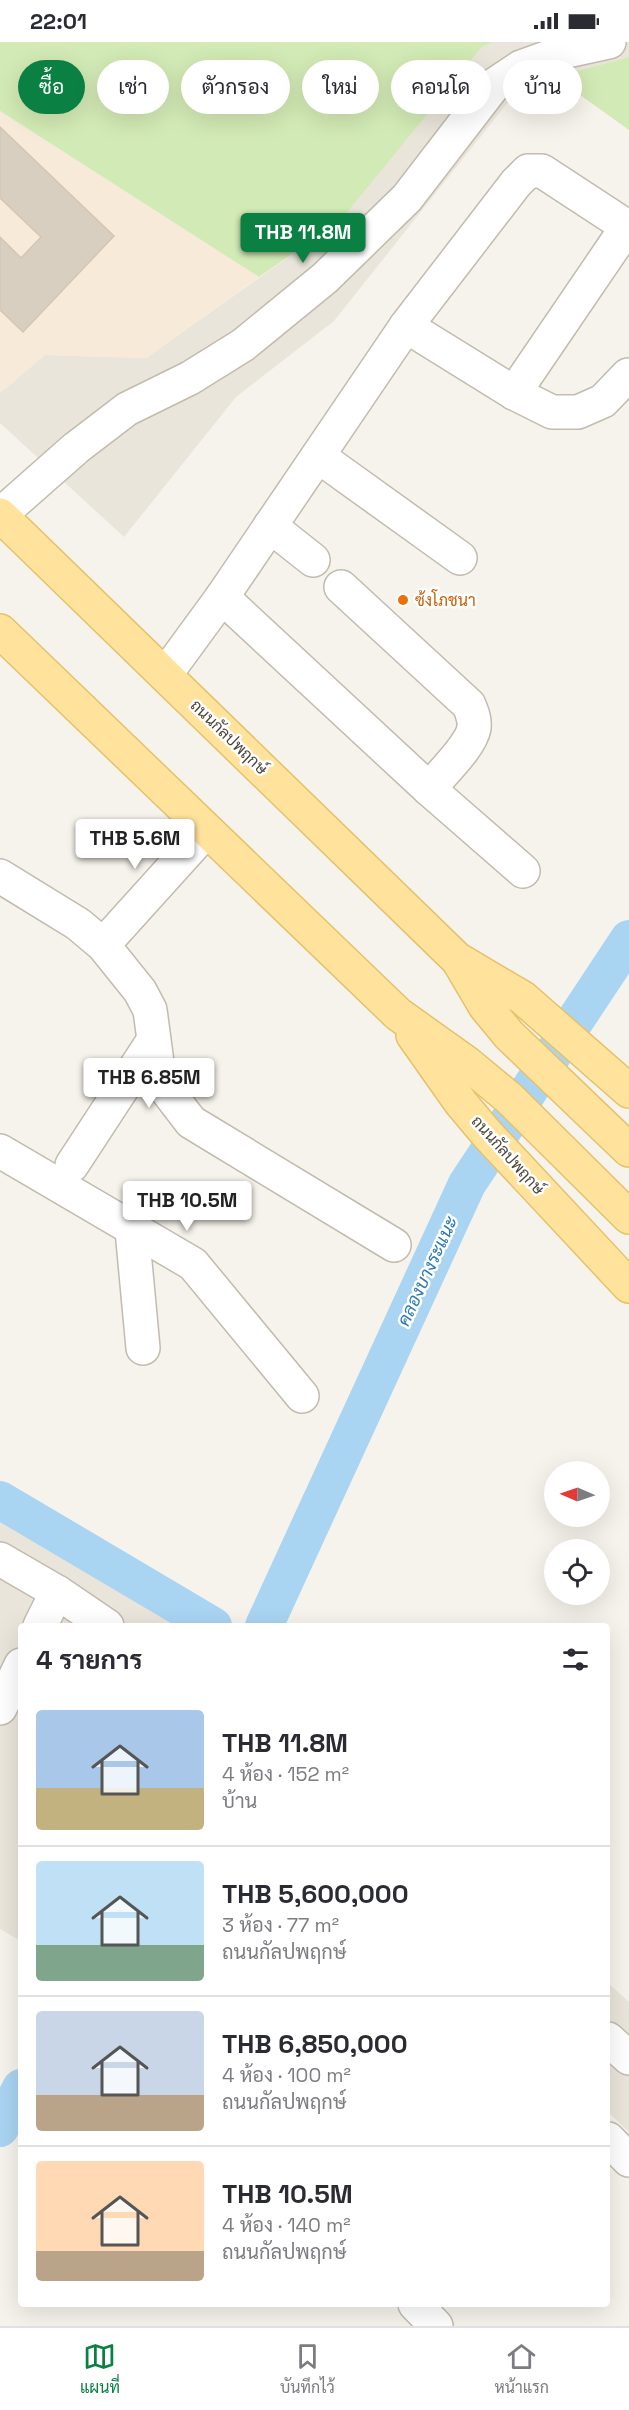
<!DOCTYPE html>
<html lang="th">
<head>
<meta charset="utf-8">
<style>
	:root { --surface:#fff; --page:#f2f2f3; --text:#2b2b33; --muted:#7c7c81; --line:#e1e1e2; --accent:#0b8043 }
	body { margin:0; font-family:"Space Grotesk",Sarabun,sans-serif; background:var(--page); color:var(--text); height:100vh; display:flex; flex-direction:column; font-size:22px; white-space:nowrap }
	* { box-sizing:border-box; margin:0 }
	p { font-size:20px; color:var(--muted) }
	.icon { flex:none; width:33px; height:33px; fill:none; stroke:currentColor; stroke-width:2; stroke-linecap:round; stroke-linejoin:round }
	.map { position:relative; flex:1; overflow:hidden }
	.drawer { position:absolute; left:18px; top:1581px; width:592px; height:684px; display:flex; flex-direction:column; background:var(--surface); border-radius:6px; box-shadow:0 6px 24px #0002 }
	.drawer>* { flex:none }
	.banner { position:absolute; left:18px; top:18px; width:594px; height:54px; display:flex; gap:12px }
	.needle { width:39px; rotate:272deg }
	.controls { position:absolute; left:544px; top:1419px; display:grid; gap:12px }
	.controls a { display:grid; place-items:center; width:66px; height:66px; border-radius:50%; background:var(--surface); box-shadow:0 6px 24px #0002; font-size:30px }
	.price { position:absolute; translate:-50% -51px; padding:0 14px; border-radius:6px; background:#fff; color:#222; font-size:20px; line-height:39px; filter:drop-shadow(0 2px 3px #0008) }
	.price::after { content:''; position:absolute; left:50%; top:36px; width:18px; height:14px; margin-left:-9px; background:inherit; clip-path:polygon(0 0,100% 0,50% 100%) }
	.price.selected { background:var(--accent); color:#fff }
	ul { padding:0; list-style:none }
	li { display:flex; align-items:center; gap:18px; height:150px; padding:0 18px }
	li+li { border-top:2px solid var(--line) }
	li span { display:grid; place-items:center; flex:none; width:168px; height:120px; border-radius:6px; color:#555 }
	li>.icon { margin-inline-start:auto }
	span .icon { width:72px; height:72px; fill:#fffc; stroke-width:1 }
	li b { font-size:26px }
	h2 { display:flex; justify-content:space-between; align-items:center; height:72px; padding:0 18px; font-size:26px }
	.chip { padding:0 21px; border-radius:27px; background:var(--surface); box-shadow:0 6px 24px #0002; font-size:21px; line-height:54px }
	.chip.selected { background:var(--accent); color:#fff }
	.status { display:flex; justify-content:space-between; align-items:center; height:42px; padding:0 30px; background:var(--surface); direction:ltr }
	.status svg { height:16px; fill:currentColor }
	.tabs { display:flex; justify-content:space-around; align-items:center; height:84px; border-top:2px solid var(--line); background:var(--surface); font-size:16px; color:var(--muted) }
	.tabs a { display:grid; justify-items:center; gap:3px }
	.tabs .selected { color:var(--accent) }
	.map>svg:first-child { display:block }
</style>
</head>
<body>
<div class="status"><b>22:01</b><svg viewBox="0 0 49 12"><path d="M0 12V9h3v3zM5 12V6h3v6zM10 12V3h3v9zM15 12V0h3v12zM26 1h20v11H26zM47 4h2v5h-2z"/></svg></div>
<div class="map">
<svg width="629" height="2284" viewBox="0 0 629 2284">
	<rect width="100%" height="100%" fill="#f6f3ec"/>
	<g fill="#eae5da">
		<polygon points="493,0 629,0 629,15 520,45 334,279 236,355 124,495 0,381 0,351 45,313 146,316 342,177 482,5"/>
		<polygon points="0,1472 193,1584 21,1584 21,1899 0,1887"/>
		<polygon points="608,1941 629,1960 629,2090 608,2070"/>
	</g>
	<polygon fill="#f7ead8" points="0,69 259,235 146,316 45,313 0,351"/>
	<g fill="#d2eab5">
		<polygon points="0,0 493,0 482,5 342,177 259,235 0,69"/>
		<polygon points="629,15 629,88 555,35"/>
	</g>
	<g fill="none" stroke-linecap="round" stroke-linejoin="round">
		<g stroke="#a9d4f2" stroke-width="38">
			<polyline points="0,1458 213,1584"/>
			<polyline points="264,1584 467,1142 629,897"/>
			<polyline points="0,2086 21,2046"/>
		</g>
	</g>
	<polygon fill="#d8cfc1" stroke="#d3c7b4" stroke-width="1.5" points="0,85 114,194 23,290 0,268 0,195 21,216 41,195 0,156"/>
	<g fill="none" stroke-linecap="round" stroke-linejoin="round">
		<defs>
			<g id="minor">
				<polyline points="406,284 514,351 552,370 578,370 603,359 628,333"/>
				<polyline points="514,351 627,185"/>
				<polyline points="318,414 460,516"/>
				<polyline points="0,473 76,406 127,367 190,336 243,303 325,236 407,156 494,43 521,25 563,10 609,0"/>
				<polyline points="270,484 313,518"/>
				<path d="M341,545l128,118c3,8 6,14 5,23 -3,18 -33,46 -45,61"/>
				<polyline points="222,555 429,747 523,829"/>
				<polyline points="165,633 222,555 406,284 516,141 528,129 542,129 629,186"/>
				<polyline points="0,834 78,882 103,903 140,949 150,968 158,1028 168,1050 191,1080 394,1203"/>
				<polyline points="103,903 206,789"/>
				<polyline points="0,1109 193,1222 302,1354"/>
				<polyline points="72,1123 153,999"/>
				<polyline points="132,1188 143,1306"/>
				<polyline points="0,1517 57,1550 107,1584"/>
				<polyline points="40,1584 57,1550"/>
				<polyline points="0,1666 21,1623"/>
				<polyline points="608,1997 629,2016"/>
				<polyline points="608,2097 629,2118"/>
				<polyline points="415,2262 436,2284"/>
			</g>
			<g id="major">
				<polyline points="0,473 457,917 523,956 629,1049"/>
				<polyline points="0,589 398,972 468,1022 509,1056 629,1175"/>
				<polyline points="458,918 485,964 509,993 629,1108"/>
				<polyline points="413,993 461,1061 487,1092 629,1244"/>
			</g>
		</defs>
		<use href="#minor" stroke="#c2bbae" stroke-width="36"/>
		<use href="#major" stroke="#e6c16a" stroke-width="36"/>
		<use href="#minor" stroke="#fff" stroke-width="33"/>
		<use href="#major" stroke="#ffe39c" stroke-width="33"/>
	</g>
	<circle fill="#e8710a" stroke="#fff" stroke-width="2" cx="403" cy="558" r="6"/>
	<g text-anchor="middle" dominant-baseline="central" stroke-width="5" stroke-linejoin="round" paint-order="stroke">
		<g font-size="16" fill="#c56008" stroke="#fff" text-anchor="start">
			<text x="415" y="558">ซ้งโภชนา</text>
		</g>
		<g font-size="16" fill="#4b4439" stroke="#fff">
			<text transform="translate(229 695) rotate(44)">ถนนกัลปพฤกษ์</text>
			<text transform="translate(508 1113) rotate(48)">ถนนกัลปพฤกษ์</text>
		</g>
		<g font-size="18" font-style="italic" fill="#2e7ab2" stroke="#fff">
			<text transform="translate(427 1229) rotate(-65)">คลองบางระแนะ</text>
		</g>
	</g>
</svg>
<div class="controls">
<a><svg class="needle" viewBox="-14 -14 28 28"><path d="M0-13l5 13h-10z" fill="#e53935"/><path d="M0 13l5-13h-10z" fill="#7c7c81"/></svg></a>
<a><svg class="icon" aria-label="locate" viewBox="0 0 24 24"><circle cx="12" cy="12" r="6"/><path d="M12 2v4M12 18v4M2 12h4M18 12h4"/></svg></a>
</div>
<b class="price selected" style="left:303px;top:222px">THB 11.8M</b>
<b class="price" style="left:135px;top:828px">THB 5.6M</b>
<b class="price" style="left:149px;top:1067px">THB 6.85M</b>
<b class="price" style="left:187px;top:1190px">THB 10.5M</b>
<div class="banner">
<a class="chip selected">ซื้อ</a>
<a class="chip">เช่า</a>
<a class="chip">ตัวกรอง</a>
<a class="chip">ใหม่</a>
<a class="chip">คอนโด</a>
<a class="chip">บ้าน</a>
</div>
<section class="drawer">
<h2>4 รายการ<svg class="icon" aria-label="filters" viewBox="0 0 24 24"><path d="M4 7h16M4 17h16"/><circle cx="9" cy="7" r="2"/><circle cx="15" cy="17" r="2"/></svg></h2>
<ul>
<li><span style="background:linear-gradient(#a9c7e8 65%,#c2b280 0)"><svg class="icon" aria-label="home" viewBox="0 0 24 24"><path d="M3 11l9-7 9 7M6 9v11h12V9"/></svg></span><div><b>THB 11.8M</b><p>4 ห้อง · 152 m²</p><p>บ้าน</p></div></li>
<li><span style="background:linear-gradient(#bfe0f5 70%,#7fa58c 0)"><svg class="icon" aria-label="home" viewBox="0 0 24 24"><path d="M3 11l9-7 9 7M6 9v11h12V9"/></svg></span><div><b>THB 5,600,000</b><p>3 ห้อง · 77 m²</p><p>ถนนกัลปพฤกษ์</p></div></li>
<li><span style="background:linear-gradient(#c9d6e8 70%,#b9a48a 0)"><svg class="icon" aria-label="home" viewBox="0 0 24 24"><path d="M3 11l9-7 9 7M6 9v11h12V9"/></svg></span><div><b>THB 6,850,000</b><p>4 ห้อง · 100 m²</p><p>ถนนกัลปพฤกษ์</p></div></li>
<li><span style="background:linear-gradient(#ffd9b3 75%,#b9a48a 0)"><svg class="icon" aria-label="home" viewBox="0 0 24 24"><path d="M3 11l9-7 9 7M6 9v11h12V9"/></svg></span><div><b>THB 10.5M</b><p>4 ห้อง · 140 m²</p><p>ถนนกัลปพฤกษ์</p></div></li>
</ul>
</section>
</div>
<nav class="tabs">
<a class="selected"><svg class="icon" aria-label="map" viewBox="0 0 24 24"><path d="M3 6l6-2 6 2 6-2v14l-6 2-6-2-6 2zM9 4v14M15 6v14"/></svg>แผนที่</a>
<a><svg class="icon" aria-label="saved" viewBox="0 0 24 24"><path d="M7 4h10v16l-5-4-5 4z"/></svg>บันทึกไว้</a>
<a><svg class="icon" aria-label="home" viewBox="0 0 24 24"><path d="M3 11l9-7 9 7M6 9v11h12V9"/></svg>หน้าแรก</a>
</nav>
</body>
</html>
